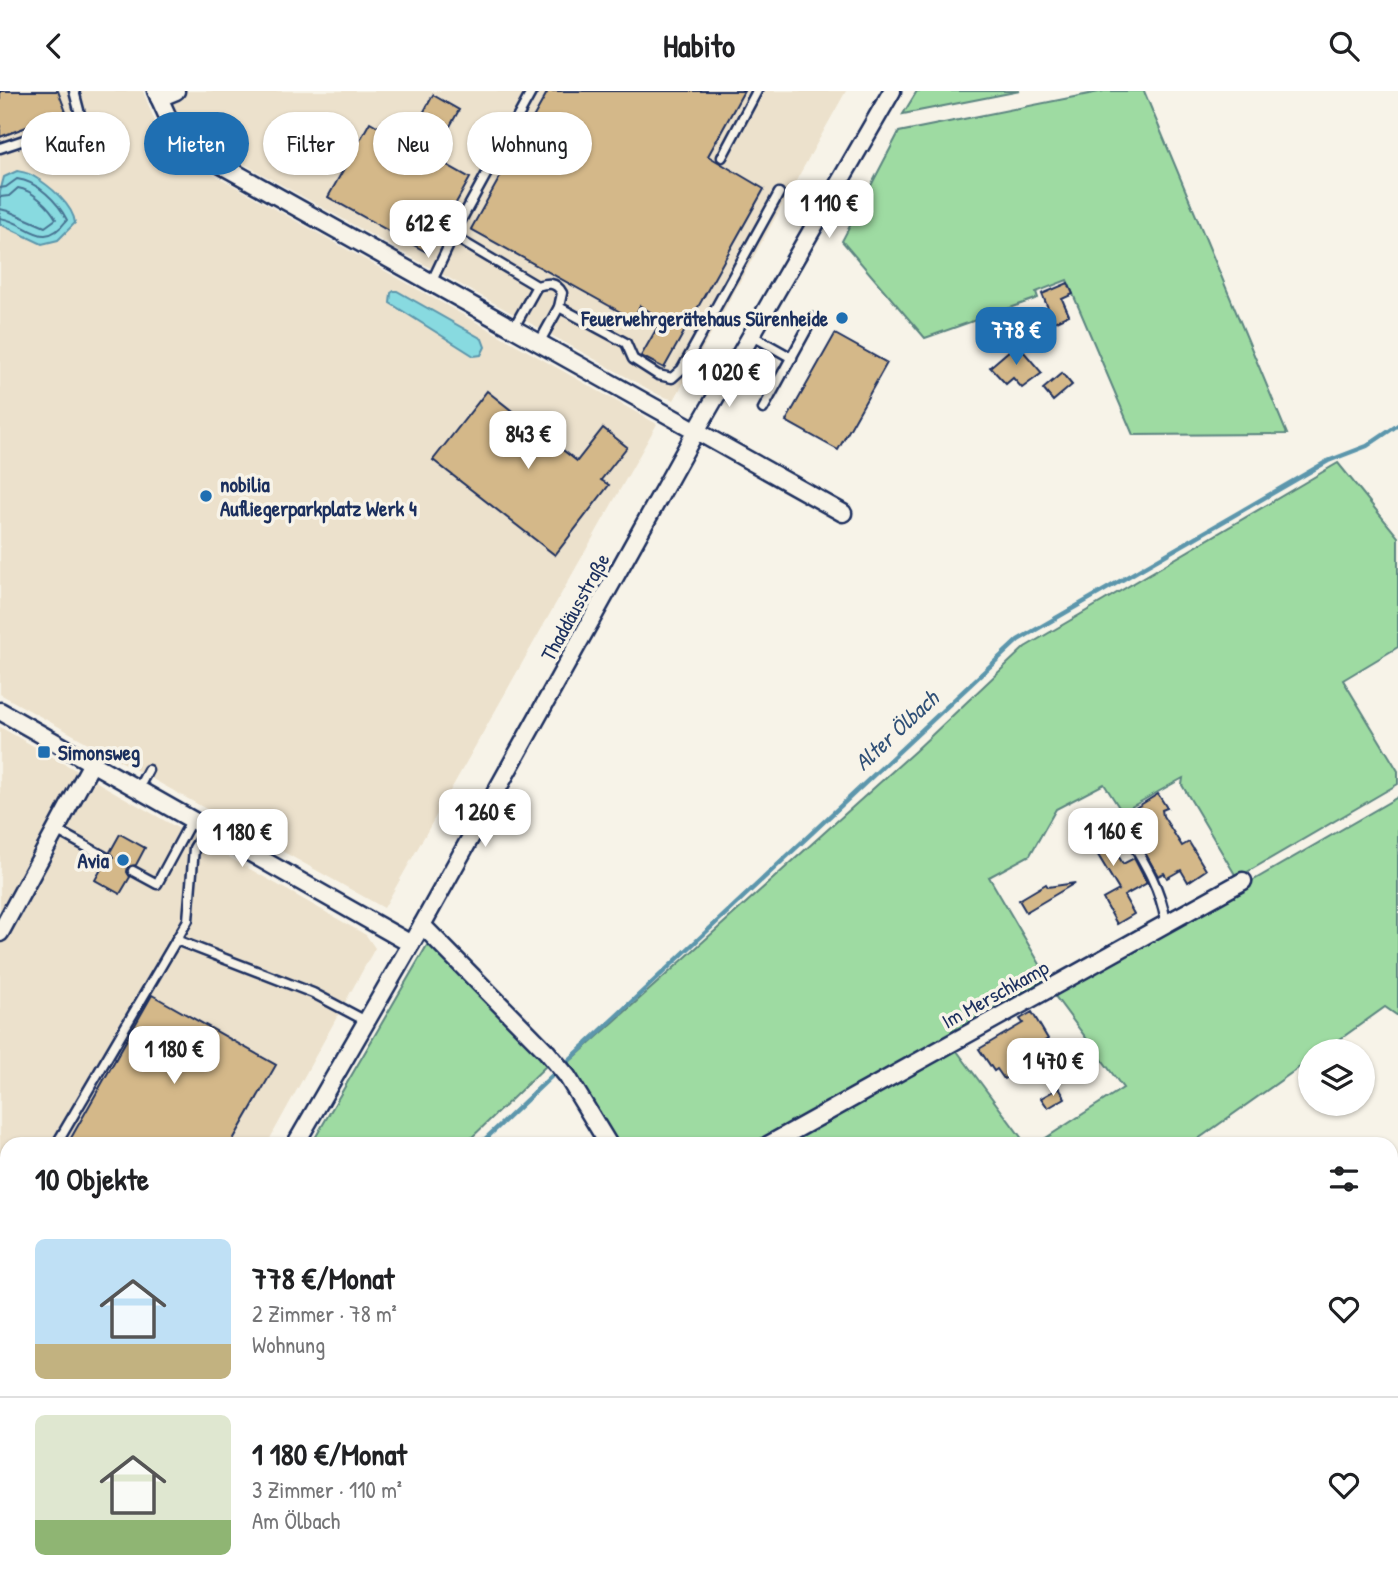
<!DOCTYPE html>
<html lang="de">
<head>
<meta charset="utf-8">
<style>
	:root { --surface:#fff; --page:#f6f6f6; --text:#202124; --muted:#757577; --line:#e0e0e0; --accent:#1f6fb2 }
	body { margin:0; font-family:"Patrick Hand",sans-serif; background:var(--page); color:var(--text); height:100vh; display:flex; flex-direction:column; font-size:26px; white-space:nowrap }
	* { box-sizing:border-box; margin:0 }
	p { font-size:23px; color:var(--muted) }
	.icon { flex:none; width:38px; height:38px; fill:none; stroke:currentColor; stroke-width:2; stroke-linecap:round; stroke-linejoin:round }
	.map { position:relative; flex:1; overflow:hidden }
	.details { position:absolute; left:0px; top:1046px; width:1398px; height:450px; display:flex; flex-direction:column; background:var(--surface); border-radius:21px 21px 0 0; box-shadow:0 2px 5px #0004 }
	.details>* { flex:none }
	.top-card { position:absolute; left:21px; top:21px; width:700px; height:63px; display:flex; gap:14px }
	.buttons { position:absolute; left:1298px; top:948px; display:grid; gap:14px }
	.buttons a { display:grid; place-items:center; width:77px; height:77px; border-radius:50%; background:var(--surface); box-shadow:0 2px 5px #0004; font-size:35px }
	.price { position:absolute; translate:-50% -60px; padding:0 16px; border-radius:14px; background:#fff; color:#222; font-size:23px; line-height:46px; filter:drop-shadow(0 2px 4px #0008) }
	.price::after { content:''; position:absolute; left:50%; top:42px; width:21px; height:16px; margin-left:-10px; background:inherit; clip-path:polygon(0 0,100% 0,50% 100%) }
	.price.active { background:var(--accent); color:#fff }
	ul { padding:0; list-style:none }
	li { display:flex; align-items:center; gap:21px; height:175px; padding:0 35px }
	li+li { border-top:2px solid var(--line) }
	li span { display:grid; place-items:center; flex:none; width:196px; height:140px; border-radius:10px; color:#555 }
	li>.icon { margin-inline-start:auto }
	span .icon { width:84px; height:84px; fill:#fffc; stroke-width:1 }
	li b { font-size:30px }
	h2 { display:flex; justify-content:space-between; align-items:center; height:84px; padding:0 35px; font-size:30px }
	.pill { padding:0 24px; border-radius:32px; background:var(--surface); box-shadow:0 2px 5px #0004; font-size:24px; line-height:63px }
	.pill.active { background:var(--accent); color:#fff }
	header { display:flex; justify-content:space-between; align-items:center; height:91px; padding:0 35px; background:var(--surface); font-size:32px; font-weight:700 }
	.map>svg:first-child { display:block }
</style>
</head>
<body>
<header><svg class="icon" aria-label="back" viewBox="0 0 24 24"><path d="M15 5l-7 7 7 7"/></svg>Habito<svg class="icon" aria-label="search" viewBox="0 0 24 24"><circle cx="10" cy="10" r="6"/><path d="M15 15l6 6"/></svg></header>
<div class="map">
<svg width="1398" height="1496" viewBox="0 0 1398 1496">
	<rect width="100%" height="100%" fill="#f7f3e8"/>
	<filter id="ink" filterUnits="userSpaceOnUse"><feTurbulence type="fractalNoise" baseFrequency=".0143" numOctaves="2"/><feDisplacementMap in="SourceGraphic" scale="14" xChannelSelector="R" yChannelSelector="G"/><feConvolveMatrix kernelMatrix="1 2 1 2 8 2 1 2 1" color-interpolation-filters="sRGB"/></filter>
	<g filter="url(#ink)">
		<g fill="#ece1cc">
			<polygon points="0,0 143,0 160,43 176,62 657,333 384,817 0,603"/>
			<polygon points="168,0 846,0 674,309 659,304 195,46 181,33"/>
			<polygon points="0,636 366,844 375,857 267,1053 7,1054 7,1489 20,1489 15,1496 0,1496"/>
			<polygon points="57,1489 145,1489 142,1496 53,1496"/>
		</g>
		<g fill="#9edba2" stroke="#5c8580" stroke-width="2">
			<polygon points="917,0 1020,0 903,23"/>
			<polygon points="1104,0 1144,0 1287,343 1133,344 1067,189 1036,201 1038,207 925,247 842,150 899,41"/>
			<polygon points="1338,372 1398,446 1398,556 1343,589 1398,680 1398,693 1237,787 1182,694 1183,687 1122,721 1104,693 1056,718 1030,764 989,786 1051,892 758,1053 617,1053 567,973 915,660 1025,556"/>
			<polygon points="1398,706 1398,925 1385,916 1322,961 1311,961 1311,968 1191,1053 1035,1054 1123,997 1052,901 1108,873"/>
			<polygon points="429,851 548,973 465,1053 311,1054"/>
			<polygon points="954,956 1026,1053 780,1054"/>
		</g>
		<g fill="#88dae0" stroke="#5c96ac" stroke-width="2">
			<path d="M17,80c5,1 12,2 16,5 16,9 40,29 42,47l-17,17 -16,4 -42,-20v-32l4,-15z"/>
			<polygon points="394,200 397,200 482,248 485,256 481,264 474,265 390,212 391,202"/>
		</g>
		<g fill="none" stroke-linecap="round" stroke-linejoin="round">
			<g stroke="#477392" stroke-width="2">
				<path d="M0,97l6,-1 11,-8c20,2 41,23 50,41 -25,33 -38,2 -67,-2"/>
				<path d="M0,106l9,-1 9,-8c14,2 32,19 38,31l-11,8 -37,-16 -8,-2"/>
			</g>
			<g stroke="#5c96ac" stroke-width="4.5">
				<polyline points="564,974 1018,549 1328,370 1367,355 1398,334"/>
				<polyline points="479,1054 557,980"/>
				<polyline points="1391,1210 1398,1199"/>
				<polyline points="156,1496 160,1489"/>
				<polyline points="566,1496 576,1489"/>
				<polyline points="1207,1496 1212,1489"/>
			</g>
		</g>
		<g fill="#d4b889" stroke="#1b2f5e" stroke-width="2">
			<polygon points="0,0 58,0 66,21 0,46"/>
			<polygon points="548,0 744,0 708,65 764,98 664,277 641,265 662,228 640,215 633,228 471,138"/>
			<polygon points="433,4 459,19 433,66 470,87 428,162 328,106 370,31 407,52"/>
			<polygon points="1068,192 1073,203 1062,208 1069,224 1054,231 1042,203"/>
			<polygon points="835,243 887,272 838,359 786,330"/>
			<polygon points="1017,253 1042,282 1022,297 1013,287 1006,293 990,276"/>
			<polygon points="1062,282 1072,294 1053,310 1043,298"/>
			<polygon points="487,300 526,331 530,325 545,337 541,342 577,370 603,337 627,356 601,389 609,394 555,464 433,369"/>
			<polygon points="1158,703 1167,717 1162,719 1163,725 1182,755 1189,751 1206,779 1188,791 1181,779 1167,787 1164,782 1158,785 1124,724"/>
			<polygon points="1086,720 1088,724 1093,721 1123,773 1134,767 1147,792 1124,805 1134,823 1117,833 1103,808 1119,799 1075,726"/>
			<polygon points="120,743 145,757 136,774 128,776 127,781 130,786 120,803 95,789 104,773 112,771 113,766 110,761"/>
			<polygon points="1075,792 1026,821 1019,809 1046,793 1048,796"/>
			<polygon points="152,904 276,974 230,1054 67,1054"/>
			<polygon points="1032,921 1048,948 1010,970 1016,980 1004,988 997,978 994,980 979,958 1023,932 1020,928"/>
			<polygon points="1059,997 1065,1007 1048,1017 1041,1007"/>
		</g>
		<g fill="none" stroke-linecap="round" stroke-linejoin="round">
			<defs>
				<g id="lane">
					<polyline points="0,57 27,48 37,48 81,27 74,0"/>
					<polyline points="722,66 757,0"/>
					<path d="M453,145l84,50c10,-3 19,-5 25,7l-3,14 -20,36"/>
					<polyline points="431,192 459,133 532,0"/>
					<polyline points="559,216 626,252 633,268 658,284 672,287 682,278 779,102"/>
					<polyline points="513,238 537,195"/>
					<polyline points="751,244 792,267"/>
					<polyline points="763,318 813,227"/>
					<polyline points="138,698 148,679"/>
					<path d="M1122,734c19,32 38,60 44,97"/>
					<polyline points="56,739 107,767"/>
					<polyline points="133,780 157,793 192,728"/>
					<polyline points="176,849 313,902 366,930"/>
					<polyline points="56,1054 188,829 194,757 207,736"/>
					<polyline points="0,1129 7,1116"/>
					<polyline points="0,1489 7,1477"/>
				</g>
				<g id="street">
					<polyline points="156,0 177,46 198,61 843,422"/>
					<polyline points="159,7 176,0"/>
					<polyline points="0,620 411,853"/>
					<polyline points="422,834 547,961 567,985 609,1054"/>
					<polyline points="0,842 92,672"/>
					<polyline points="295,1054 422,834 696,340 892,0"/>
					<polyline points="768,1054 1243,790"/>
					<polyline points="40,1496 45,1489"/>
				</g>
			</defs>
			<use href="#lane" stroke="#1b2f5e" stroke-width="13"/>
			<use href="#street" stroke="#1b2f5e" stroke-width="21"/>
			<use href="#lane" stroke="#f7f3e8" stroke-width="8"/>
			<use href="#street" stroke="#f7f3e8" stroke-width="16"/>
		</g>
	</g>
	<g fill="#1f6fb2" stroke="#f7f3e8" stroke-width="2.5">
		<circle cx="842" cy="227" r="7"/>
		<circle cx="206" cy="405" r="7"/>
		<rect x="37" y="654" width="14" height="14" rx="3.5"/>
		<circle cx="123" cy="769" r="7"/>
	</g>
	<g text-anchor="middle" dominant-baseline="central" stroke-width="7" stroke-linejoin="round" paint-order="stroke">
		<g font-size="21" font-weight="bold" fill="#1b2f5e" stroke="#f7f3e8" text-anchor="end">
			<text x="828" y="227">Feuerwehrgerätehaus Sürenheide</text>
			<text x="220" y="393" text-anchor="start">nobilia<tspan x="220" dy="24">Aufliegerparkplatz Werk 4</tspan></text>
			<text x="58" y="661" text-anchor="start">Simonsweg</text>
			<text x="109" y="769">Avia</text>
		</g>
		<g font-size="21" fill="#1b2f5e" stroke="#f7f3e8">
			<text transform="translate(575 516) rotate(-61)">Thaddäusstraße</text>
			<text transform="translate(995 903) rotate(-29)">Im Merschkamp</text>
		</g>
		<g font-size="23" font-style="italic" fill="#315178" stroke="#f7f3e8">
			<text transform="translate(896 639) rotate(-43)">Alter Ölbach</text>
		</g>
	</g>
</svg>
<div class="buttons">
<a><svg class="icon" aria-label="layers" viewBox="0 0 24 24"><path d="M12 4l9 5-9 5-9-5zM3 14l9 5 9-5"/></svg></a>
</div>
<b class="price" style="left:829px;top:149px">1 110 €</b>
<b class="price" style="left:428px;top:169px">612 €</b>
<b class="price active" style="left:1016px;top:276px">778 €</b>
<b class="price" style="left:729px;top:318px">1 020 €</b>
<b class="price" style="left:528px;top:380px">843 €</b>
<b class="price" style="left:485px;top:758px">1 260 €</b>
<b class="price" style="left:1113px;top:777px">1 160 €</b>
<b class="price" style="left:242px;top:778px">1 180 €</b>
<b class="price" style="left:174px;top:995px">1 180 €</b>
<b class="price" style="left:1053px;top:1007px">1 470 €</b>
<div class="top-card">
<a class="pill">Kaufen</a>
<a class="pill active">Mieten</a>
<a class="pill">Filter</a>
<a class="pill">Neu</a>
<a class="pill">Wohnung</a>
</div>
<section class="details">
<h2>10 Objekte<svg class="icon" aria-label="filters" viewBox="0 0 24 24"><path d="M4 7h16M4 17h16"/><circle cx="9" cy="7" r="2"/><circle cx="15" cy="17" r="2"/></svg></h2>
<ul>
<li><span style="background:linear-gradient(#bfe0f5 75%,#c2b280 0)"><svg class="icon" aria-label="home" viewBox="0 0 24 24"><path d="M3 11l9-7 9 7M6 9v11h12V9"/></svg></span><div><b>778 €/Monat</b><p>2 Zimmer · 78 m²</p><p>Wohnung</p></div><svg class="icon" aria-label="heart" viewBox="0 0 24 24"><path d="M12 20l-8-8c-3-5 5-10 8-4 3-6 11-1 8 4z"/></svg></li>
<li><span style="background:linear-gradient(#dfe7d0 75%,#8fb573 0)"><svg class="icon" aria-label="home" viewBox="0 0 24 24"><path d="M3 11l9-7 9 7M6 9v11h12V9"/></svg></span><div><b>1 180 €/Monat</b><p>3 Zimmer · 110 m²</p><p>Am Ölbach</p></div><svg class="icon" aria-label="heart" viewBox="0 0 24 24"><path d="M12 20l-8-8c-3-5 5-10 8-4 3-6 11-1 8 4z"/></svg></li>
</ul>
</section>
</div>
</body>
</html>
